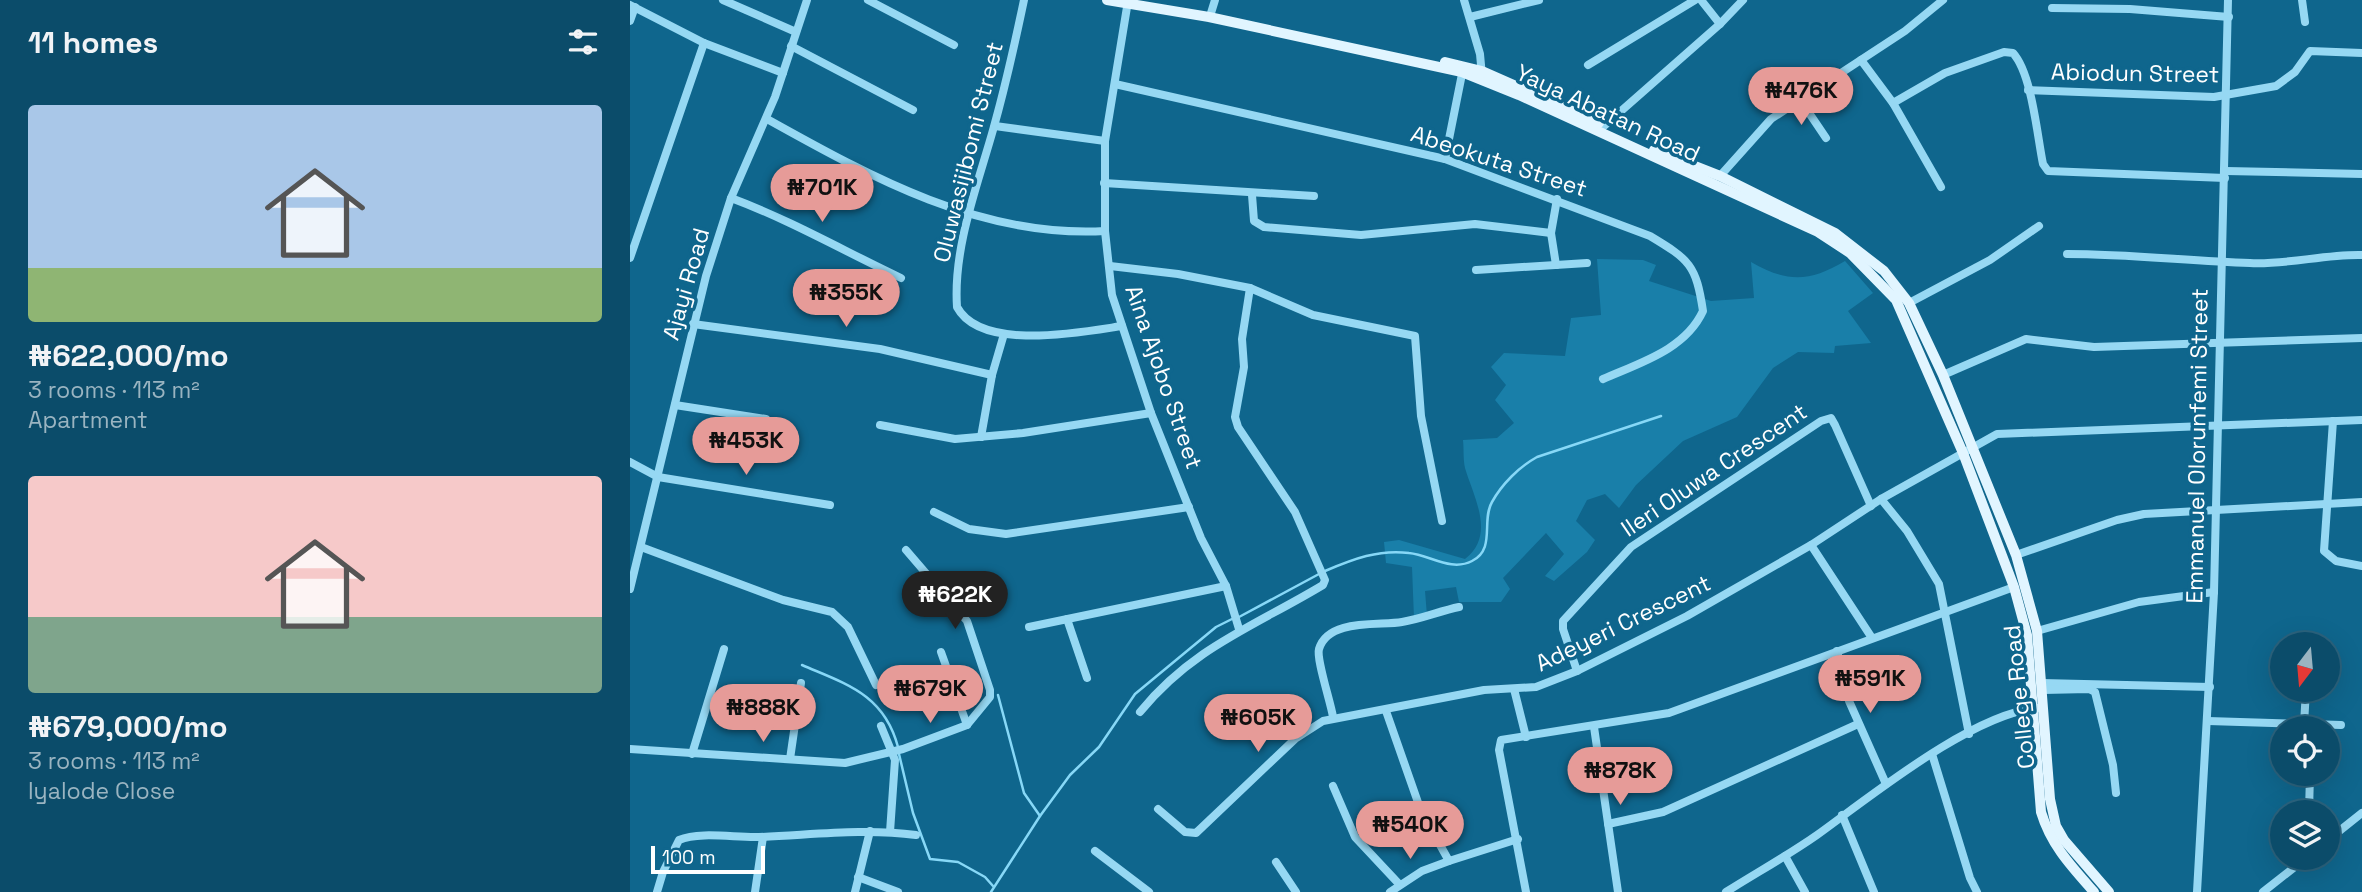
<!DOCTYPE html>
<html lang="en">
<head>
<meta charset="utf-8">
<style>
	:root { --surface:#0b4c6a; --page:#195672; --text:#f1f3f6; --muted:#9ab4c1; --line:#2b637e; --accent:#e69b98 }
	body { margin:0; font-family:"Space Grotesk",sans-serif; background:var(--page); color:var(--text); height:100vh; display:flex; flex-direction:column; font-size:26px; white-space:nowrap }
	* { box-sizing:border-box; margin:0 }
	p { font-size:23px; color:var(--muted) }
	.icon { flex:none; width:38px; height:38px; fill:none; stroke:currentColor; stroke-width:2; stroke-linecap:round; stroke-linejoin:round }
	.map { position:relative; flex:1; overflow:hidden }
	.panel { display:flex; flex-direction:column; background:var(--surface); width:630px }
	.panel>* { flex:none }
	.needle { width:46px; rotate:196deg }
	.buttons { position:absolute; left:1640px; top:632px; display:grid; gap:14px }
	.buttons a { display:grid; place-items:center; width:70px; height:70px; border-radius:50%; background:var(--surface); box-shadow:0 7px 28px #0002,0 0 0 2px var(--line); font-size:35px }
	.scale { position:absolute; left:21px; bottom:18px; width:114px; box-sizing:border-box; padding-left:7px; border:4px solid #fff; border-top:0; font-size:19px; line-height:24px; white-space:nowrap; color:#fff; -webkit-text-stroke:5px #0f668d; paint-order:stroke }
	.price { position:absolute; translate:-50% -60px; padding:0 16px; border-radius:24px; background:var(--accent); color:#111; font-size:23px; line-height:46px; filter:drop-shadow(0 2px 4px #0008) }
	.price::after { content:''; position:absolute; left:50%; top:42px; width:21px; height:16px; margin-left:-10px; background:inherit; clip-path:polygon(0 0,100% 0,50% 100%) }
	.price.current { background:#222; color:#fff }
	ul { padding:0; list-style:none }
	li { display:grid; align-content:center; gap:14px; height:371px; padding:0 28px }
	li span { display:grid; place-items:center; height:217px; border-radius:7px; color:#555 }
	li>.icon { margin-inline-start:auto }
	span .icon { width:126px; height:126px; fill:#fffc; stroke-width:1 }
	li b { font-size:30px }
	h2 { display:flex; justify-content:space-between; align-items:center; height:84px; padding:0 28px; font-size:30px }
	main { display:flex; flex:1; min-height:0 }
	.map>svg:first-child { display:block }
</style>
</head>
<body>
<main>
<section class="panel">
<h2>11 homes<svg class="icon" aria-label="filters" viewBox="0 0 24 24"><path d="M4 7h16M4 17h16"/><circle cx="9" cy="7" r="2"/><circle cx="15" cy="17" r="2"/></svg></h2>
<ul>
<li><span style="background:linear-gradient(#a9c7e8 75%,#8fb573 0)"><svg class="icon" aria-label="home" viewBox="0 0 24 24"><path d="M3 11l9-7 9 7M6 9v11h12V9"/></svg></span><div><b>₦622,000/mo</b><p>3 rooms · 113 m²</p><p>Apartment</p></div></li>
<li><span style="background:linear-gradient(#f6c9c9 65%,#7fa58c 0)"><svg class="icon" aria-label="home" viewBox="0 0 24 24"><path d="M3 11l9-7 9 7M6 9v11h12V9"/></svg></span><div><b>₦679,000/mo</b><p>3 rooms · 113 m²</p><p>Iyalode Close</p></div></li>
</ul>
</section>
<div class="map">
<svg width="1732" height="892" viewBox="0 0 1732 892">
	<rect width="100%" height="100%" fill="#0f668d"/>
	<path fill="#197fa9" d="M967,259l46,1 13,5 -7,16 62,20 43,-3 -3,-36c36,21 59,20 94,-1l28,32 -25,18 23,32 -36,3 -1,7 -36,-1 -25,16 -36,49 -54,24 -47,44 -17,23 -14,-14 -18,6 -11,21 19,19 -8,12 -33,29 -9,-5 19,-22 -18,-21 -43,45 7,11 -9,13h-42l-3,-15 -31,4 2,25 -13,2 -2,-51 -26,-4 -2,-21 15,-2 66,19c31,-24 9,-61 0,-91 -2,-9 -1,-19 -2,-28l34,-2 17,-15 -19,-23 11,-15 -15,-18 13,-14 61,3 6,-38 30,-3z"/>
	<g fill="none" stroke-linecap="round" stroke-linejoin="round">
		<g stroke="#87d8f7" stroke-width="2.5">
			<path d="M695,571c28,-12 54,-22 84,-18 21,2 42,19 63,8 24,-12 9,-40 20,-59 10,-18 27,-35 45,-45l124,-41"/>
			<polyline points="609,617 689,574"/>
			<path d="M172,665c44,19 82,29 96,82"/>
			<polyline points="368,695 394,793 410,816"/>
			<polyline points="269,754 283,813 300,859 328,862 355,877 363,886"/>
			<polyline points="361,892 410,816 440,775 469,747 505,694 586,627 602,619"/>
		</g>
		<g stroke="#96d8f3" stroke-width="8">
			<polyline points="93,0 166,32"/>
			<polyline points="238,0 324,45"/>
			<path d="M394,0c-9,43 -19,88 -31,130 -16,57 -40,118 -36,177 24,45 125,25 165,19"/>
			<polyline points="834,0 850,54 852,76"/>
			<polyline points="1071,0 1090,24"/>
			<polyline points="1672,0 1675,22"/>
			<polyline points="498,1 475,141 475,231 482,295 521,413 571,538 596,586 609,629"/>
			<polyline points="0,5 74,43 153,73"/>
			<polyline points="1422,8 1500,9 1599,17"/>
			<polyline points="581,13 585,0"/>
			<polyline points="840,17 909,0"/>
			<polyline points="0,21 5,7"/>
			<polyline points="161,46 283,110"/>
			<polyline points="1231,60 1263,103 1311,187"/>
			<polyline points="958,65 1065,0"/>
			<path d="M485,84l330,75 205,77c40,24 46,29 53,75 -18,39 -64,52 -100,68"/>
			<polyline points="1398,90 1584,97 1646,86 1665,72 1680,51 1732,53"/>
			<polyline points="1171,101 1196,138"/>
			<path d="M1263,103l52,-30 59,-21 9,1c19,21 24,82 30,111l5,7 177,7"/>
			<path d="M137,119c106,59 214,119 338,112"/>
			<polyline points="365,126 475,141"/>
			<polyline points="974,126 1090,24 1113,0"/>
			<polyline points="815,159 833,69"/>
			<polyline points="1596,171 1732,174"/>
			<polyline points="1090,176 1141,119 1275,31 1313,0"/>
			<polyline points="474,183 684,196"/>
			<polyline points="622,195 624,221 634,227 731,235 845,224 921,233"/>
			<path d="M101,198c59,22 113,53 170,80"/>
			<path d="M1437,254c61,0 122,7 183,9 38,2 74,-9 112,-8"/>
			<polyline points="0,258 74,43"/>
			<polyline points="926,265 921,233 927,199"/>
			<polyline points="480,266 548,274 620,288 683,315 785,336 791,416 812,521"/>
			<polyline points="846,270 957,263"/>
			<polyline points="1279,303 1360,260 1409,226"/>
			<polyline points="63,324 250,349 362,375"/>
			<polyline points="1313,375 1396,339 1464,347 1732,338"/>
			<polyline points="45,405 136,419"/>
			<polyline points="1703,421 1694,551 1706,561 1732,566"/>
			<polyline points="250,425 325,439 393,433 521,413"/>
			<polyline points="351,437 362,375 374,334"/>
			<polyline points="0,462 28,477 200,505"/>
			<polyline points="1251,499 1277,531 1309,584 1339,734"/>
			<polyline points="304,512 339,529 376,534 559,507"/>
			<polyline points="1181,545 1242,638"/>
			<polyline points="11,547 153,600 202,612 218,627 246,685"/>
			<polyline points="1386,555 1487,520 1514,514 1732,502"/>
			<polyline points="0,589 76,276 101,198 145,97 177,0"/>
			<polyline points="437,619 457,678"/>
			<polyline points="399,627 596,586"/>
			<polyline points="1407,631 1509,602 1584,592"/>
			<polyline points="1677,644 1678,640"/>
			<polyline points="1207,651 1219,701 1256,784"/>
			<polyline points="311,652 337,725"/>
			<polyline points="947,671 933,629 933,621 1001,547 1191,421 1201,418 1205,425 1241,506"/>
			<polyline points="1412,683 1580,687"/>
			<polyline points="884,689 896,737"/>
			<polyline points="1413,690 1459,689 1465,692 1483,765 1486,793"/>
			<polyline points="756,711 791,811 819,861 888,839"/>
			<path d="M510,712c53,-65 115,-86 183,-127l2,-5 -30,-68 -57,-85 -3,-10 9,-50 -2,-28 8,-51"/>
			<path d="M703,717c-2,-14 -17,-58 -14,-68 9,-31 61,-23 83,-27 19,-3 38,-11 57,-15"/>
			<polyline points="1578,721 1711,725"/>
			<polyline points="1674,724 1676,690"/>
			<polyline points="251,726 265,760 260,832"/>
			<polyline points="964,727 988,892"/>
			<polyline points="0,749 215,763 273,749 337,725 360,697 360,690 337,621 276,550"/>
			<polyline points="62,754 94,649"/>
			<polyline points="1302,754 1340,878 1347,892"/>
			<polyline points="160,759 171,683"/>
			<polyline points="703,786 725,837 769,884"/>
			<polyline points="528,809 555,832 566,833 665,739 693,721 854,690 906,687 947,671 1057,616 1181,545 1251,499 1367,434 1732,420"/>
			<polyline points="1679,812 1680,774"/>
			<polyline points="1212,815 1244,892"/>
			<polyline points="978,824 1033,812 1228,724"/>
			<polyline points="1698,840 1732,813"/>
			<polyline points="465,851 519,892"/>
			<polyline points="1155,856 1175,892"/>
			<polyline points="646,862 666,892"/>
			<polyline points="228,877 268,892"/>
			<path d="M27,892l6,-20 16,-32c21,-9 57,-2 80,-3 53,-2 104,-9 157,-2"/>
			<polyline points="125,892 133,837"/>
			<polyline points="225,892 240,831"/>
			<polyline points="760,892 792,871 819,861"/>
			<polyline points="896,892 869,750 871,740 1039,713 1384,587"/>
			<path d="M1096,892c30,-19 61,-36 91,-57 53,-38 156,-122 221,-127"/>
			<polyline points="1567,892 1584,592 1598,0"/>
			<polyline points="1633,892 1676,858"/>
		</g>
		<g stroke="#e1f5ff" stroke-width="10">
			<path d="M477,0l102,17 253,55 57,23 299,137 32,21 46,47 67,153 51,134 13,48 14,177c10,33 30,54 53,80"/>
			<polyline points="815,62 852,71 969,123"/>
			<polyline points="1024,150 1090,176 1205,233 1254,271 1279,303 1313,375 1386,555 1407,631 1420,799 1426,826 1434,840 1479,892"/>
		</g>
	</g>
	<g text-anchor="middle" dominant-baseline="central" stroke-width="7" stroke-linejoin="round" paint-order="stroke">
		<g font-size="23" fill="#fff" stroke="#0f668d">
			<text transform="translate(1505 73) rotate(1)">Abiodun Street</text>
			<text transform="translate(978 113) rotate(25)">Yaya Abatan Road</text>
			<text transform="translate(338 152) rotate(-76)">Oluwasijibomi Street</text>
			<text transform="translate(869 161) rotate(18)">Abeokuta Street</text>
			<text transform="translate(56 284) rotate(-74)">Ajayi Road</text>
			<text transform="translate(534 377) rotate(71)">Aina Ajobo Street</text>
			<text transform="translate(1567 446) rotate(-89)">Emmanuel Olorunfemi Street</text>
			<text transform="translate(1084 470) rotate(-34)">Ileri Oluwa Crescent</text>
			<text transform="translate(993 623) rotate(-26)">Adeyeri Crescent</text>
			<text transform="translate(1389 697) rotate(-96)">College Road</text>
		</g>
	</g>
</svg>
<div class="buttons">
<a><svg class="needle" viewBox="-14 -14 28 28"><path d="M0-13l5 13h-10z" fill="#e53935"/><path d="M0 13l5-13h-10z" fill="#9ab4c1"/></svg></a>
<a><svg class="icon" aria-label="locate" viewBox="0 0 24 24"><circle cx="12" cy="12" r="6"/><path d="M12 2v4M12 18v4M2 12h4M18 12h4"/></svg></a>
<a><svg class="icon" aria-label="layers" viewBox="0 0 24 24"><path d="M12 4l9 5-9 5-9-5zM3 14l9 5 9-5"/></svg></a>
</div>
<div class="scale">100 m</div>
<b class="price" style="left:1171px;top:127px">₦476K</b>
<b class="price" style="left:192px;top:224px">₦701K</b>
<b class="price" style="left:216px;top:329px">₦355K</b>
<b class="price" style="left:116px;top:477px">₦453K</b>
<b class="price current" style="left:325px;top:631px">₦622K</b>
<b class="price" style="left:1240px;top:715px">₦591K</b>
<b class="price" style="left:300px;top:725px">₦679K</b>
<b class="price" style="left:133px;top:744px">₦888K</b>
<b class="price" style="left:628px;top:754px">₦605K</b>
<b class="price" style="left:990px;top:807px">₦878K</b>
<b class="price" style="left:780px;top:861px">₦540K</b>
</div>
</main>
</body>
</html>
